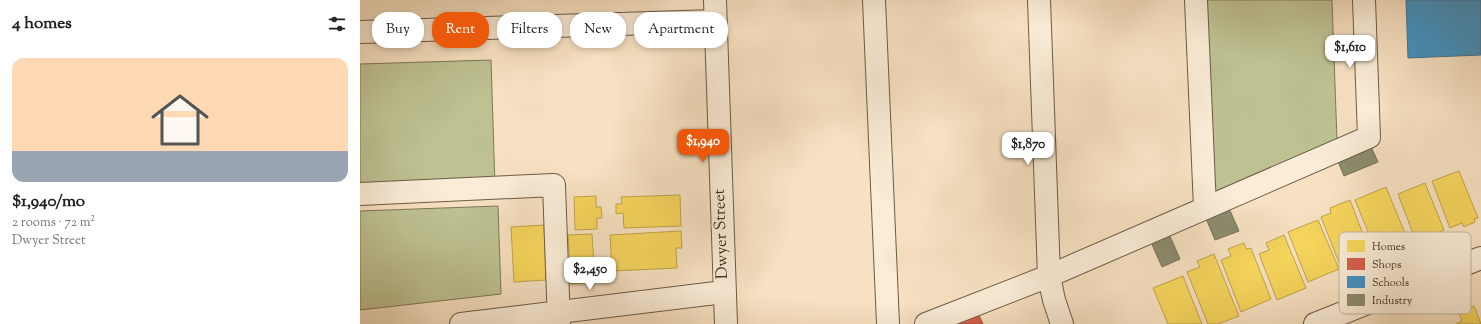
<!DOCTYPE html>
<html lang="en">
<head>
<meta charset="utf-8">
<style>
	:root { --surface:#fff; --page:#f6f6f6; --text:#202124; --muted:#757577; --accent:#ea580c }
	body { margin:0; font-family:"Sorts Mill Goudy",serif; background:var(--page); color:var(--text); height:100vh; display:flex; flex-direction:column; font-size:15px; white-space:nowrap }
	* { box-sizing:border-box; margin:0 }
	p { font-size:13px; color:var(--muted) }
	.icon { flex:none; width:22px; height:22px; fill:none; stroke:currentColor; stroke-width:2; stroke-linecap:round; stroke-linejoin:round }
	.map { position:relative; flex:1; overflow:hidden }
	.sheet { display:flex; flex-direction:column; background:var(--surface); width:360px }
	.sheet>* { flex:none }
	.guide { position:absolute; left:12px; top:12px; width:380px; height:36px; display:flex; gap:8px }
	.price { position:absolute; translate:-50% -34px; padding:0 9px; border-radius:8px; background:#fff; color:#222; font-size:13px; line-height:26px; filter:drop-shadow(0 1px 2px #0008) }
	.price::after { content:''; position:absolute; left:50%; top:24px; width:12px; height:9px; margin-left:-6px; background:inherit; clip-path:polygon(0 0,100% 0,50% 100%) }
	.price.active { background:var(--accent); color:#fff }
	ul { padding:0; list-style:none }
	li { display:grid; align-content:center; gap:8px; height:212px; padding:0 12px }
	li span { display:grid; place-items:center; height:124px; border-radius:12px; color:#555 }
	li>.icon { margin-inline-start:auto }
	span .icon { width:72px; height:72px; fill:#fffc; stroke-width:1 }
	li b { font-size:17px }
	h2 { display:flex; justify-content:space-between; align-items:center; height:48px; padding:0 12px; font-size:17px }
	.tag { padding:0 14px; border-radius:16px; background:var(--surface); box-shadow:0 2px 6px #0003; font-size:14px; line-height:36px }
	.tag.active { background:var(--accent); color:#fff }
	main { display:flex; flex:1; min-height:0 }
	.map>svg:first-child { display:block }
</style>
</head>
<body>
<main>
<section class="sheet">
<h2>4 homes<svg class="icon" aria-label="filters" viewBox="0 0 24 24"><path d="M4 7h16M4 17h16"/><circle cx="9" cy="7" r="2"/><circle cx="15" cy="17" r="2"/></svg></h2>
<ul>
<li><span style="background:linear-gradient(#ffd9b3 75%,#9aa5b1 0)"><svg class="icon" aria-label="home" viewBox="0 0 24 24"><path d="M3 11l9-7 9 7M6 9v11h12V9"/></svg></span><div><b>$1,940/mo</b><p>2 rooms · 72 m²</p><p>Dwyer Street</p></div></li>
</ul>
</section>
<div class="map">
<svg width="1121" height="324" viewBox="0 0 1121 324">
	<rect width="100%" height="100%" fill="#f7e1c2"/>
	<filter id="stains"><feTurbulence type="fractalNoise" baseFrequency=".005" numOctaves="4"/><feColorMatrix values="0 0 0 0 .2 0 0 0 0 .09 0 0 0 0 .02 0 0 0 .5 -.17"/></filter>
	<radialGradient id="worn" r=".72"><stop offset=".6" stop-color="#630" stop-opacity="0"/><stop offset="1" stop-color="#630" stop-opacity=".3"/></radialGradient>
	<g fill="#bec293" stroke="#7e7857">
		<polygon points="846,0 972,0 977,141 851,196"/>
		<polygon points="131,60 135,186 0,190 0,64"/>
		<polygon points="138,206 141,294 0,310 0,211"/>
	</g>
	<g fill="#f6d55c" stroke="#bfa348">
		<polygon points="1099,171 1118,218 1114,219 1115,222 1104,227 1102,223 1090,228 1072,181"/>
		<polygon points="1065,183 1084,230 1079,232 1081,235 1070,239 1068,236 1056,241 1038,194"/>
		<polygon points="1026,187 1052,250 1021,263 995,200"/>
		<polygon points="320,195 321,226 264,228 263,213 256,214 256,204 262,204 261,197"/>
		<polygon points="236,196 236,207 241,207 242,218 237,218 237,229 215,230 214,197"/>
		<polygon points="990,200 1014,263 984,275 961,217 971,213 970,208"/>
		<polygon points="958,220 979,269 948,282 928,232"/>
		<polygon points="184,225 186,280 154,282 151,227"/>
		<polygon points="321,231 322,248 316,248 317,268 252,271 250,235"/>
		<polygon points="232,234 235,282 211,284 208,235"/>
		<polygon points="924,235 946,288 917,300 899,254 909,250 906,243"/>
		<polygon points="884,243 886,249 891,248 911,299 881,312 861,260 871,256 868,249"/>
		<polygon points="854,254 879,316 858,324 848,324 827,272 840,267 837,261"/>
		<polygon points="823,276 842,324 808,324 793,288"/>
		<polygon points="1114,306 1121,324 1096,324 1102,321 1099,313"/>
	</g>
	<polygon fill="#d6604d" stroke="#a9513e" points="617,311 623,324 586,324"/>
	<polygon fill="#4393c3" stroke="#427591" points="1046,0 1121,0 1121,55 1048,58"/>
	<g fill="#8c8c6e" stroke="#757055">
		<polygon points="1008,140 1018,162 984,176 975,154"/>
		<polygon points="868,206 879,231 855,240 845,216"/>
		<polygon points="809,234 820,259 802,267 791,242"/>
	</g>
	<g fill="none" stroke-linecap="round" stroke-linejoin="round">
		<defs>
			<g id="minor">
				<polyline points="355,0 366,324"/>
				<polyline points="514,0 528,324"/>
				<polyline points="679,0 689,276 694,300 702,324"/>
				<polyline points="836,0 845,208"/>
				<polyline points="0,32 355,21"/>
				<polyline points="0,194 194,185 199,324"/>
				<polyline points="101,324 364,292"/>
				<polyline points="566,324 689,276 1009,137 1004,0"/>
				<polyline points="955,324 1121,258"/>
			</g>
		</defs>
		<use href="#minor" stroke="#6d5b45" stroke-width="24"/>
		<use href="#minor" stroke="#faecd7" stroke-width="22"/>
	</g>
	<g text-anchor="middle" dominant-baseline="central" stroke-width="4" stroke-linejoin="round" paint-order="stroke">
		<g font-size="16" fill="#3f2e1b" stroke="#faecd7">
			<text transform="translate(362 234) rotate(-92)">Dwyer Street</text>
		</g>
	</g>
	<rect x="979" y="232" width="132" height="82" rx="6" fill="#faecd7" stroke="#c2b39f" stroke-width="1"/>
	<rect x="987" y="240" width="18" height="12" fill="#f6d55c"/>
	<rect x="987" y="258" width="18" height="12" fill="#d6604d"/>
	<rect x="987" y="276" width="18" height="12" fill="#4393c3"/>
	<rect x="987" y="294" width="18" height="12" fill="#8c8c6e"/>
	<g font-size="11" fill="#3f2e1b">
		<text x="1012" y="250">Homes</text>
		<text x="1012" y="268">Shops</text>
		<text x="1012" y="286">Schools</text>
		<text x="1012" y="304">Industry</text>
	</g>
	<rect width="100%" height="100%" filter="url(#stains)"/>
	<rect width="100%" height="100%" fill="url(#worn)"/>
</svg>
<b class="price" style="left:990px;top:69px">$1,610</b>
<b class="price active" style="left:343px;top:163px">$1,940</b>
<b class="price" style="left:668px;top:166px">$1,870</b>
<b class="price" style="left:230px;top:291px">$2,450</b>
<div class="guide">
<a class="tag">Buy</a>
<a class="tag active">Rent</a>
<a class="tag">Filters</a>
<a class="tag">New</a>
<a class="tag">Apartment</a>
</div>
</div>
</main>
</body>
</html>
